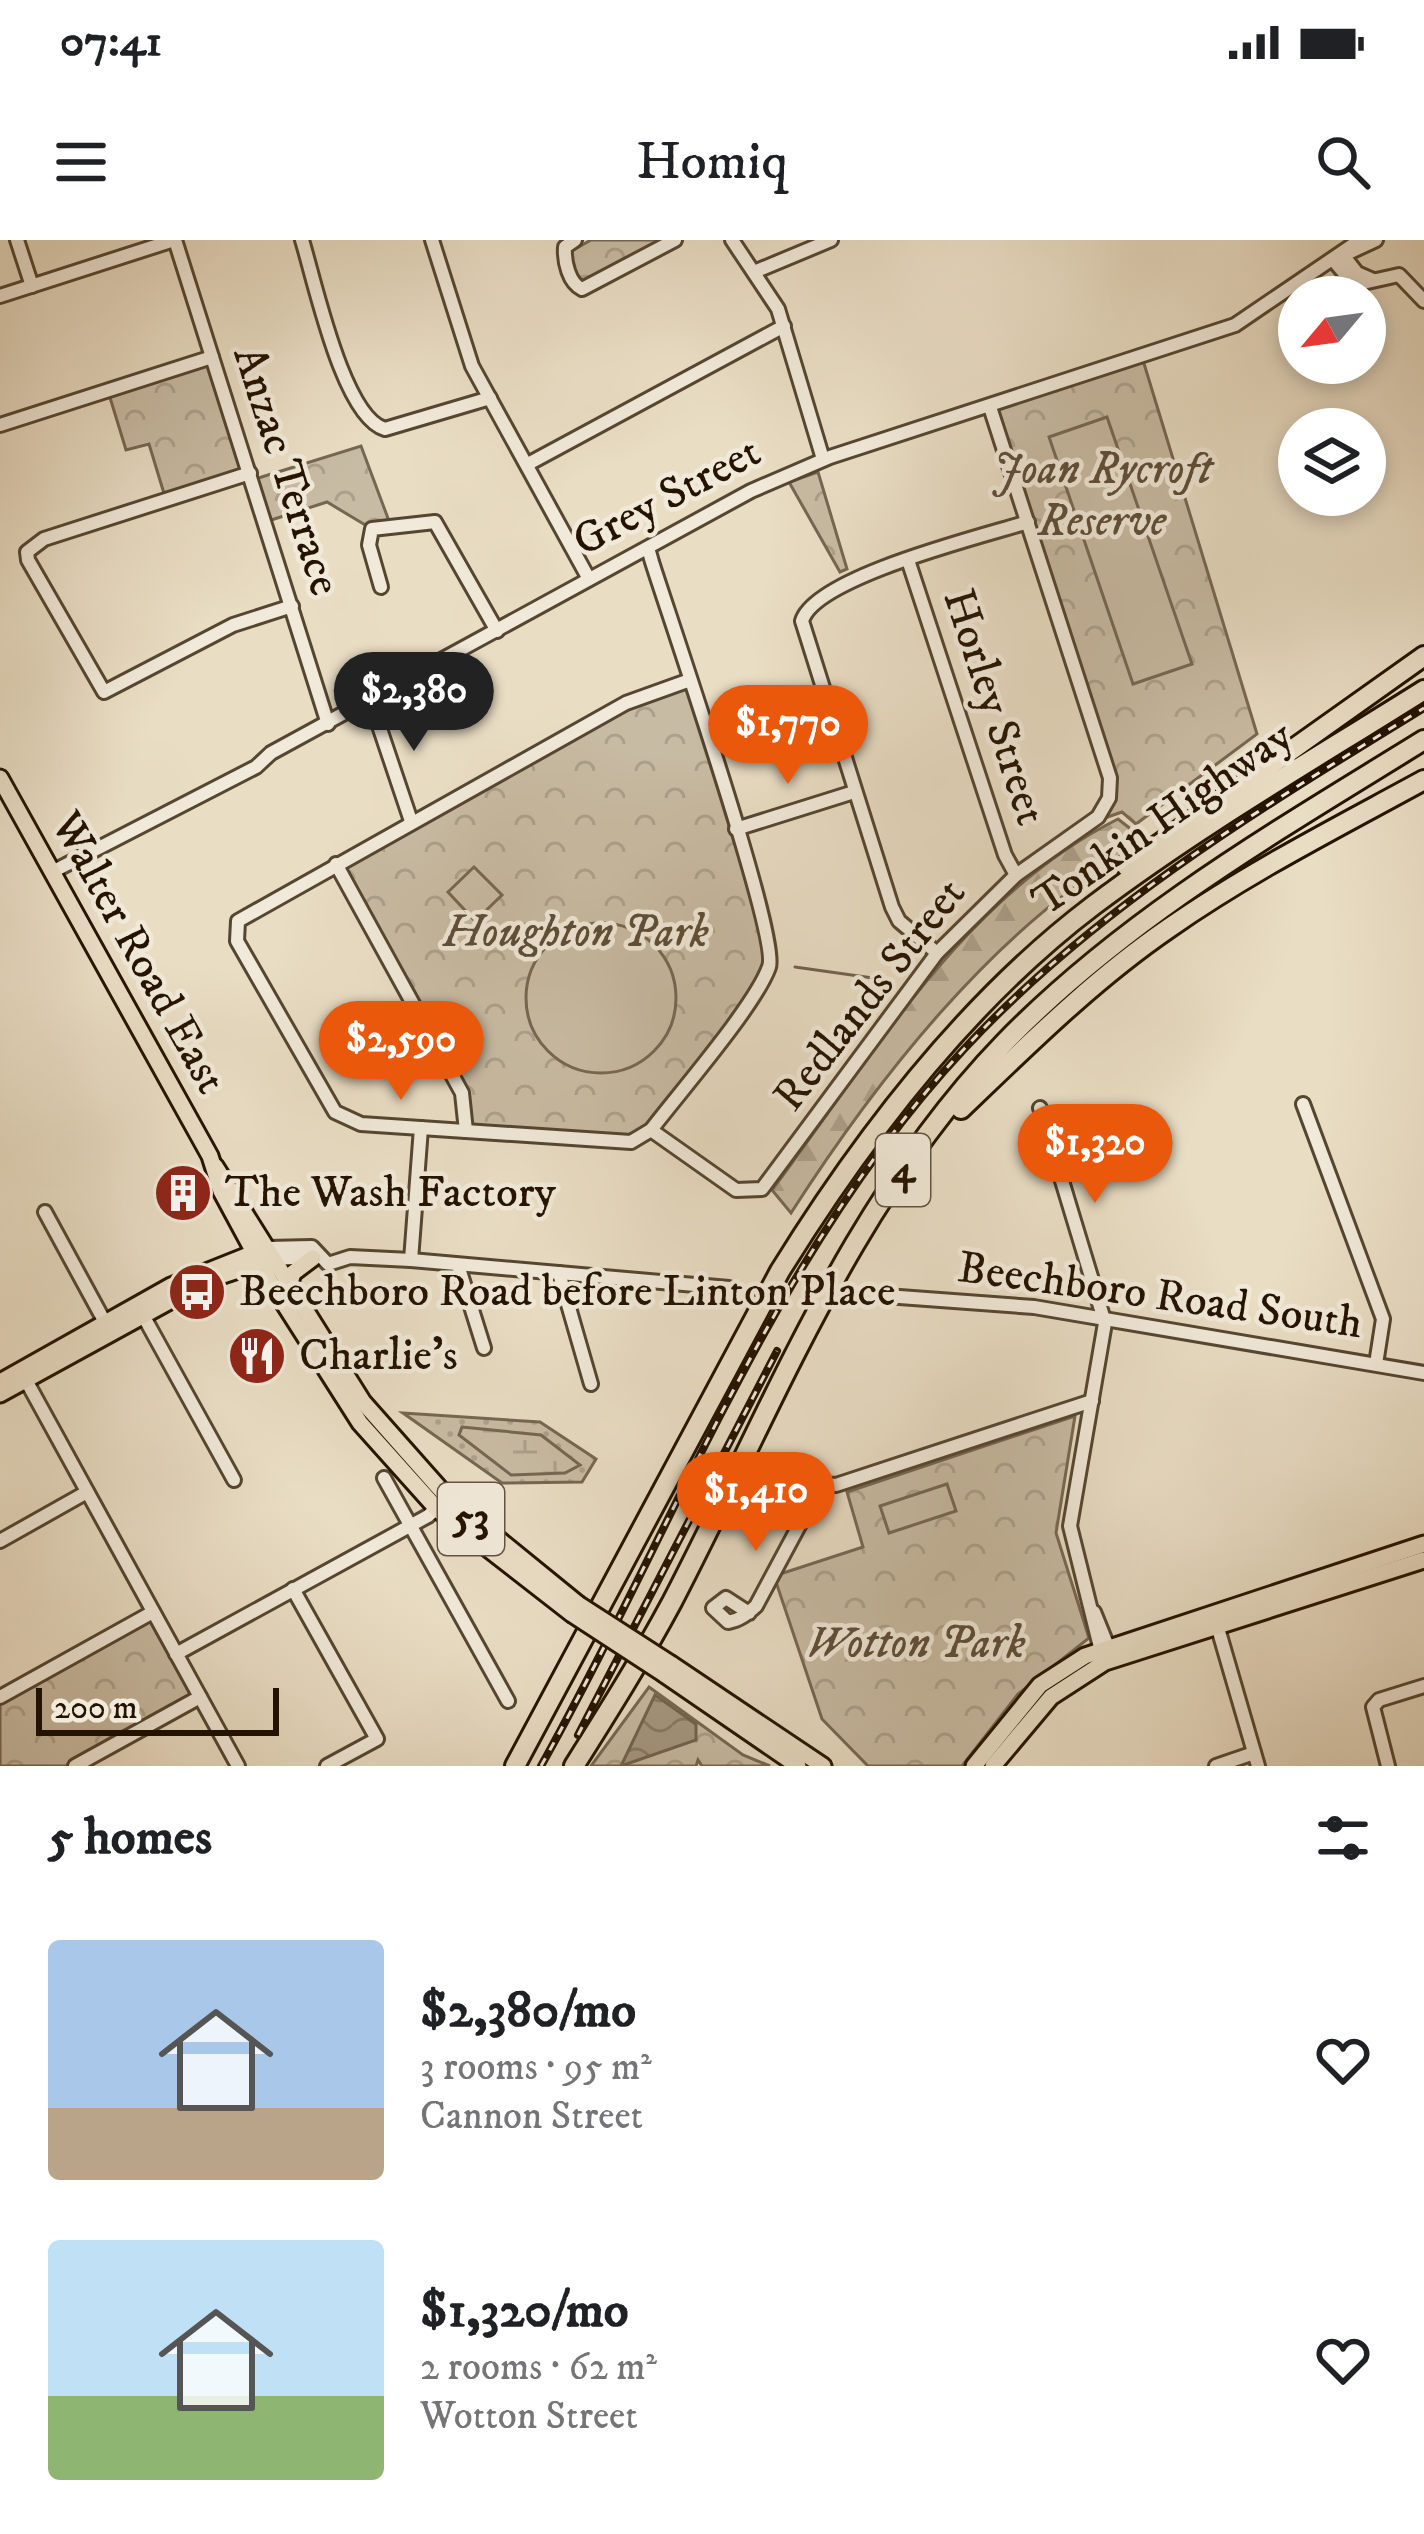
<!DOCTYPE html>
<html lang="en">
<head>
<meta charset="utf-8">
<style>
	:root { --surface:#fff; --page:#f2f2f2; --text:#202124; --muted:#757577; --accent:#ea580c }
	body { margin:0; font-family:"IM FELL DW Pica",serif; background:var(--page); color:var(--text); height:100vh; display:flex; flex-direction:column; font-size:45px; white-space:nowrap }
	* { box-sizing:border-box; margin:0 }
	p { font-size:39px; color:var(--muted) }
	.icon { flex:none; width:66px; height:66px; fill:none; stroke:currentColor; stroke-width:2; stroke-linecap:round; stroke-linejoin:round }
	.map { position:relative; height:1526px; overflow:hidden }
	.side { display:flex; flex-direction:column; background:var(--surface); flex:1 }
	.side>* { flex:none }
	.needle { width:78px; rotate:241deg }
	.fabs { position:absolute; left:1278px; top:36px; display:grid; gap:24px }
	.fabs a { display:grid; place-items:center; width:108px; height:108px; border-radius:50%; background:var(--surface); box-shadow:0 6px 18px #0003; font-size:60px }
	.scale { position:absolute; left:36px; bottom:30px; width:243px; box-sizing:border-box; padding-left:12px; border:6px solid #241300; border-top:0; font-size:33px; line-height:42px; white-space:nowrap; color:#241300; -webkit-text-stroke:9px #f1e9d9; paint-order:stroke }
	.price { position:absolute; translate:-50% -102px; padding:0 27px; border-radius:42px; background:var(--accent); color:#fff; font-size:39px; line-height:78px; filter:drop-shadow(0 3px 6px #0008) }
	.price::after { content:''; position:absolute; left:50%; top:72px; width:36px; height:27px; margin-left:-18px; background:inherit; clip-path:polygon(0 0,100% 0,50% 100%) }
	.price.selected { background:#222; color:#fff }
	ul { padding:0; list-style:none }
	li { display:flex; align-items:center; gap:36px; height:300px; padding:0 48px }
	li span { display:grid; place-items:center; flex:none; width:336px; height:240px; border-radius:12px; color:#555 }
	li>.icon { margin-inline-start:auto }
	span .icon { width:144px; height:144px; fill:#fffc; stroke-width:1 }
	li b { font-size:51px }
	h2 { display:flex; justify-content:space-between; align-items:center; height:144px; padding:0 48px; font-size:51px }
	.status { display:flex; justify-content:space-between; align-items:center; height:84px; padding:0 60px; background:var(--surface); direction:ltr }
	.status svg { height:33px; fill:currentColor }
	header { display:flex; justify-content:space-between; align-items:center; height:156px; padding:0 48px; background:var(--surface); font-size:54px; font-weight:600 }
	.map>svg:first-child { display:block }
</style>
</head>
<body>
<div class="status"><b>07:41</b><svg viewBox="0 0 49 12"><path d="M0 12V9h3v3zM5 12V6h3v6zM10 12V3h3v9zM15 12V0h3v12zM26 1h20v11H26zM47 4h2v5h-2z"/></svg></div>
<header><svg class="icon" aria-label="menu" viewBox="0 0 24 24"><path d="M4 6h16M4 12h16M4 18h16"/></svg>Homiq<svg class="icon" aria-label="search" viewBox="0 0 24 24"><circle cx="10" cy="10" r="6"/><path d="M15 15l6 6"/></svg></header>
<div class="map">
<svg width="1424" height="1526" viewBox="0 0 1424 1526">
	<defs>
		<pattern id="grass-dots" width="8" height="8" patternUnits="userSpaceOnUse" patternTransform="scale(3)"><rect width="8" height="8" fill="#c8bba3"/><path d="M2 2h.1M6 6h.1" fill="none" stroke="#aca08b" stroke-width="1.8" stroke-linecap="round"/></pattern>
		<pattern id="forest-firs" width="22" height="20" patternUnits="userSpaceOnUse" patternTransform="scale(3)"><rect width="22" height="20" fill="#c8bba3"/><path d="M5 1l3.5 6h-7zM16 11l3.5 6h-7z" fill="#aca08b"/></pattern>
		<pattern id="wetland-marsh" width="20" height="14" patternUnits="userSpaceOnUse" patternTransform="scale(3)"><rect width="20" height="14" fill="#c8bba3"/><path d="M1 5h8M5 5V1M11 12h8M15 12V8" fill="none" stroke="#aca08b"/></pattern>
		<pattern id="park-crowns" width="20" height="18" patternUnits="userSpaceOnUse" patternTransform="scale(3)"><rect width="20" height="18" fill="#c8bba3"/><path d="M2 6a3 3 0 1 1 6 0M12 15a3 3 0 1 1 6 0" fill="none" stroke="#aca08b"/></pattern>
		<pattern id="water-waves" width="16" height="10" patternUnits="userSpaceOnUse" patternTransform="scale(3)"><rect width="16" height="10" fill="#a69881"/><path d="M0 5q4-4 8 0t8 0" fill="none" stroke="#877b67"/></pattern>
	</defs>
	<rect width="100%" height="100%" fill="#e9ddc4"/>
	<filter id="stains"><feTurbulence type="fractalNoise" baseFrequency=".00167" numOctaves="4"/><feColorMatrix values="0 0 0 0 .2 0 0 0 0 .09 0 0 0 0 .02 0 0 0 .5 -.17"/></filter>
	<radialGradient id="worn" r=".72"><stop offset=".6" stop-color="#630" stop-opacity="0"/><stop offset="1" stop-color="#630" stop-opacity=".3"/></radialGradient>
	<polygon fill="url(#grass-dots)" stroke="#766752" stroke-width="3" points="403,1173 540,1182 596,1219 582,1242 502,1243"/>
	<path fill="url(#forest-firs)" stroke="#766752" stroke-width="3" d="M1118,579l14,11 -3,21c-136,79 -254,231 -338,362l-19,-23c100,-133 192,-294 346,-371z"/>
	<polygon fill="url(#wetland-marsh)" stroke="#766752" stroke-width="3" points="462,1187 541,1195 580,1225 565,1233 511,1235 459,1195"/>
	<g fill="url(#park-crowns)" stroke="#766752" stroke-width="3">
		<polygon points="591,0 667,0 586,43 574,34 570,12"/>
		<polygon points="212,117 250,233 166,260 149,204 126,210 108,151"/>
		<polygon points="1142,117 1257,494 1136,584 1122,572 1093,582 1110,551 990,167"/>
		<polygon points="361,206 392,289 372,289 327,262 265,282 252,240"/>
		<polygon points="818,232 847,329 840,332 789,242"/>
		<polygon points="690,440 772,706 763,739 642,898 466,891 466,866 336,624 626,463"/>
		<polygon points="1075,1176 1056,1293 1089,1398 1018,1454 962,1526 868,1526 822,1479 774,1336 863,1307 847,1252"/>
		<polygon points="153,1372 200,1457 75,1526 0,1526 0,1457"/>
		<polygon points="649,1447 743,1515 770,1526 702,1526 698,1520 696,1526 591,1526"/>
	</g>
	<g fill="#c8bba3" stroke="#766752" stroke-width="3">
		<polygon points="1107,177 1192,424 1133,444 1049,197"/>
		<polygon points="474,627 502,655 475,681 448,652"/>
		<circle cx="601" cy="758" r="75"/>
		<polygon points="947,1244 956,1271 889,1293 880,1266"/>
	</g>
	<polygon fill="url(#water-waves)" stroke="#72634d" stroke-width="3" points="655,1455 696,1484 696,1500 621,1526"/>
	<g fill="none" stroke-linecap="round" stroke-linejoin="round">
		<polyline stroke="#72634d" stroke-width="3" points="795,727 887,740"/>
		<defs>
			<g id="minor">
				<polyline points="17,0 32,46"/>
				<polyline points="175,0 328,484"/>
				<path d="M302,0c13,42 41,177 83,189l105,-31"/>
				<polyline points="432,0 472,126 589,339"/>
				<path d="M575,0l-10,7c-1,15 4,36 17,42l93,-49"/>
				<polyline points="732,0 778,69 823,219"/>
				<polyline points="1346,14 1376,0"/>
				<polyline points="1343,15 1357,33 1373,40"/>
				<polyline points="1334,21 1354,45 1399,35 1424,61"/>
				<polyline points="754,32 831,0"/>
				<polyline points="0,56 174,0"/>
				<polyline points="0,185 212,117"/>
				<polyline points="528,224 784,86"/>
				<polyline points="250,233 44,299 27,312 28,320 104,452 233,385 292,366"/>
				<path d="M648,308l4,14c17,54 128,376 117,405 -14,39 -89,125 -118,163l-20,12 -270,-18 -26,-12 -98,-171 1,-20 388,-218 64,-23"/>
				<polyline points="908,320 1005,615 1016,635"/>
				<polyline points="381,347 369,305 372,289 435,282 497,391"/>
				<polyline points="371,462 411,581"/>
				<polyline points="736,589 854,552"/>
				<polyline points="336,624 462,853 466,891"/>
				<polyline points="52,632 256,527 271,513 751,251 830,217 1235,85 1360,0"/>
				<path d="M937,713l-38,-32 -7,-14 -90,-286c13,-44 181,-85 226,-99"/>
				<polyline points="1303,864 1383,1079 1376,1124"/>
				<polyline points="1040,868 1105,1083 1070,1286 1102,1415"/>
				<polyline points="651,890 736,950 762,949 937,713 1016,635 1098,577 1109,558 1110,538 990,167"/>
				<polyline points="45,972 107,1086"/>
				<polyline points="268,1008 312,1007 328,1024 350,1017 411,1020 729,1048"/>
				<polyline points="274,1019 314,1017"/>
				<polyline points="411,1020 421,888"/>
				<polyline points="458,1025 484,1108"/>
				<polyline points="559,1033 591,1144"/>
				<polyline points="886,1056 1034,1067 1424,1133"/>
				<polyline points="139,1068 234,1240"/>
				<polyline points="22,1133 238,1526"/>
				<polyline points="384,1238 508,1461"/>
				<polyline points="791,1256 802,1243 836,1245 1092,1161"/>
				<polyline points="0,1301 87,1252"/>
				<polyline points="293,1349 377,1499 327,1526"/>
				<polyline points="1094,1372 1111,1414"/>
				<path d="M749,1373l-23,-15 -13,10 15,14c12,-2 19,-8 28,-16l45,-84 12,-39"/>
				<polyline points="1215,1378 1258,1526"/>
				<polyline points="176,1414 428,1276 448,1258"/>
				<polyline points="0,1457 153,1372"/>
				<polyline points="75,1526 200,1457"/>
				<polyline points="1216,1526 1254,1513"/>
				<polyline points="1388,1526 1373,1467 1379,1460 1424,1446"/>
			</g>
			<g id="major">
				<polyline points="0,538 210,916 221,951 269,1040 360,1183 437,1269 572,1374"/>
				<polyline points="215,926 363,1162 448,1258 578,1364"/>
				<polyline points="289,1046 293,1033 313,1018"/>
				<polyline points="0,1142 171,1046 259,1011"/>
				<polyline points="0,1154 208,1040 265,1021"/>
				<polyline points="671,1424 823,1526"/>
				<polyline points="664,1434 798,1526"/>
				<polyline points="974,1526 1040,1445 1085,1416 1424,1304"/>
				<polyline points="993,1526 1051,1457 1105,1422 1424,1320"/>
			</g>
			<g id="highway">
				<polyline points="1127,627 1424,416"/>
				<path d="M961,869c67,-64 132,-129 208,-181 80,-56 169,-101 255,-148"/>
				<path d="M515,1526l265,-495c83,-134 187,-270 314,-366 105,-79 219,-145 330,-215"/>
				<path d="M574,1526c34,-54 68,-108 98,-164 101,-194 178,-400 333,-560 122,-125 272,-211 419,-302"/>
			</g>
		</defs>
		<use href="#minor" stroke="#554631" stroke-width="18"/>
		<use href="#major" stroke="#241300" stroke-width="21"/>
		<use href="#highway" stroke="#241300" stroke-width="24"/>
		<use href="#minor" stroke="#f1e9d9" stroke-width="12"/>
		<use href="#major" stroke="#e9ddc4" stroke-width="15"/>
		<use href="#highway" stroke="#e9ddc4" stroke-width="18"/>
		<defs>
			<g id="rail">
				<polyline points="578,1495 777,1111"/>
				<path d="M541,1526c135,-241 232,-513 424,-718 131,-141 296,-240 459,-340"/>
			</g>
		</defs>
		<use href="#rail" stroke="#241300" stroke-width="8"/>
		<use href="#rail" stroke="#f1e9d9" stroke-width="3" stroke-dasharray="9" stroke-linecap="butt"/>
		<defs>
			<g id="major-bridge">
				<polyline points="578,1364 671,1424"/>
				<polyline points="572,1374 664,1434"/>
			</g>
		</defs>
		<use href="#major-bridge" stroke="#241300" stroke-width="21" stroke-linecap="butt"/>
		<use href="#major-bridge" stroke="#e9ddc4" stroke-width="15"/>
	</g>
	<defs>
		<symbol id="building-disc" viewBox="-11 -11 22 22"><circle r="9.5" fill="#8f2418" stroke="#f1e9d9"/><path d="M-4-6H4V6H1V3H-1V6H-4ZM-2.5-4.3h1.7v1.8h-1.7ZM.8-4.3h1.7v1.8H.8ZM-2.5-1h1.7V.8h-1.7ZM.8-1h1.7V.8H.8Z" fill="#fff"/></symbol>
		<symbol id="bus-disc" viewBox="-11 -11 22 22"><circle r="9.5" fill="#8f2418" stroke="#f1e9d9"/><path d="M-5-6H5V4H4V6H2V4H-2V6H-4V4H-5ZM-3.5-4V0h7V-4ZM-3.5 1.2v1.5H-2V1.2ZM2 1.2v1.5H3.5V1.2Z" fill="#fff"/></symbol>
		<symbol id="restaurant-disc" viewBox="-11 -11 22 22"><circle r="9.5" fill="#8f2418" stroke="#f1e9d9"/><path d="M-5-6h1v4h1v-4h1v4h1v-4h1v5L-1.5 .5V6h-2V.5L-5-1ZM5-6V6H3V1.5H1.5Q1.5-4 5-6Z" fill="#fff"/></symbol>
	</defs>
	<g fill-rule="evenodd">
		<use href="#building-disc" x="150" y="920" width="66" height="66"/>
		<use href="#bus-disc" x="164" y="1019" width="66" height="66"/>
		<use href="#restaurant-disc" x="224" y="1083" width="66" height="66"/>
	</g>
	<g text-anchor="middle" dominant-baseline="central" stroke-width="9" stroke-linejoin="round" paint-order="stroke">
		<g fill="#f1e9d9" stroke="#625341" stroke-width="3">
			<rect x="876" y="894" width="54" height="72" rx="9"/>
			<rect x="438" y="1243" width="66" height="72" rx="9"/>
		</g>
		<g font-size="42" font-weight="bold" fill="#241300">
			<text x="903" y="930">4</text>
			<text x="471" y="1279">53</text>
		</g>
		<g font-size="45" font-style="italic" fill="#5d4e39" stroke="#f1e9d9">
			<text x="1102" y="230">Joan Rycroft<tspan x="1102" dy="52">Reserve</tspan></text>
			<text x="576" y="693">Houghton Park</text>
			<text x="916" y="1404">Wotton Park</text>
		</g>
		<g font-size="45" fill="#241300" stroke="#f1e9d9">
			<text transform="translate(286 231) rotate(72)">Anzac Terrace</text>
			<text transform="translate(667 257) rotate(-28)">Grey Street</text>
			<text transform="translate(994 467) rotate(72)">Horley Street</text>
			<text transform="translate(1163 579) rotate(-35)">Tonkin Highway</text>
			<text transform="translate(138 713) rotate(61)">Walter Road East</text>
			<text transform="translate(870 755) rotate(-52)">Redlands Street</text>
			<text transform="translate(1160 1056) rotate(8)">Beechboro Road South</text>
		</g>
		<g font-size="45" fill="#241300" stroke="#f1e9d9" text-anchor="start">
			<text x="225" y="953">The Wash Factory</text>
			<text x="239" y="1052">Beechboro Road before Linton Place</text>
			<text x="299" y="1116">Charlie's</text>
		</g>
	</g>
	<rect width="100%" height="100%" filter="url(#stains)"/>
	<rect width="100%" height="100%" fill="url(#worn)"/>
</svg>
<div class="fabs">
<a><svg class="needle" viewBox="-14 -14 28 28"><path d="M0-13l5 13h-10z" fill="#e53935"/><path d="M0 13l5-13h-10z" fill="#757577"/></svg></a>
<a><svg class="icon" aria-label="layers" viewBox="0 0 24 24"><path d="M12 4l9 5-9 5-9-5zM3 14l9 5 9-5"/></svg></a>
</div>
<div class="scale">200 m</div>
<b class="price selected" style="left:414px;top:514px">$2,380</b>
<b class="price" style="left:788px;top:547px">$1,770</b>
<b class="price" style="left:401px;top:863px">$2,590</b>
<b class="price" style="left:1095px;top:966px">$1,320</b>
<b class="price" style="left:756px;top:1314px">$1,410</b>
</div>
<section class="side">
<h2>5 homes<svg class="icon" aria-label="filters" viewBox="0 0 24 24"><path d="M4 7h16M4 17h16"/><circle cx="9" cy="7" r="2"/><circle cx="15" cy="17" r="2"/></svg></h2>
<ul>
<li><span style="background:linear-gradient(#a9c7e8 70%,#b9a48a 0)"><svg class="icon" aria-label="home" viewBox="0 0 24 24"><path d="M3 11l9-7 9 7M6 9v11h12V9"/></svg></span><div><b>$2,380/mo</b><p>3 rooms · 95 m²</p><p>Cannon Street</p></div><svg class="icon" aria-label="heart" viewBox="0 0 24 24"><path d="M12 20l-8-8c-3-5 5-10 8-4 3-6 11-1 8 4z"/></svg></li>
<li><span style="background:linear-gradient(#bfe0f5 65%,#8fb573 0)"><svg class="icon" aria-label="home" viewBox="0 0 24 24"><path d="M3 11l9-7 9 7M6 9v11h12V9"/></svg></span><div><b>$1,320/mo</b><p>2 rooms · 62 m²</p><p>Wotton Street</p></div><svg class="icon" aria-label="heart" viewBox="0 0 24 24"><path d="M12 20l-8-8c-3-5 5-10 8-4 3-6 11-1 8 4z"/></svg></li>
</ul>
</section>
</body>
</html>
